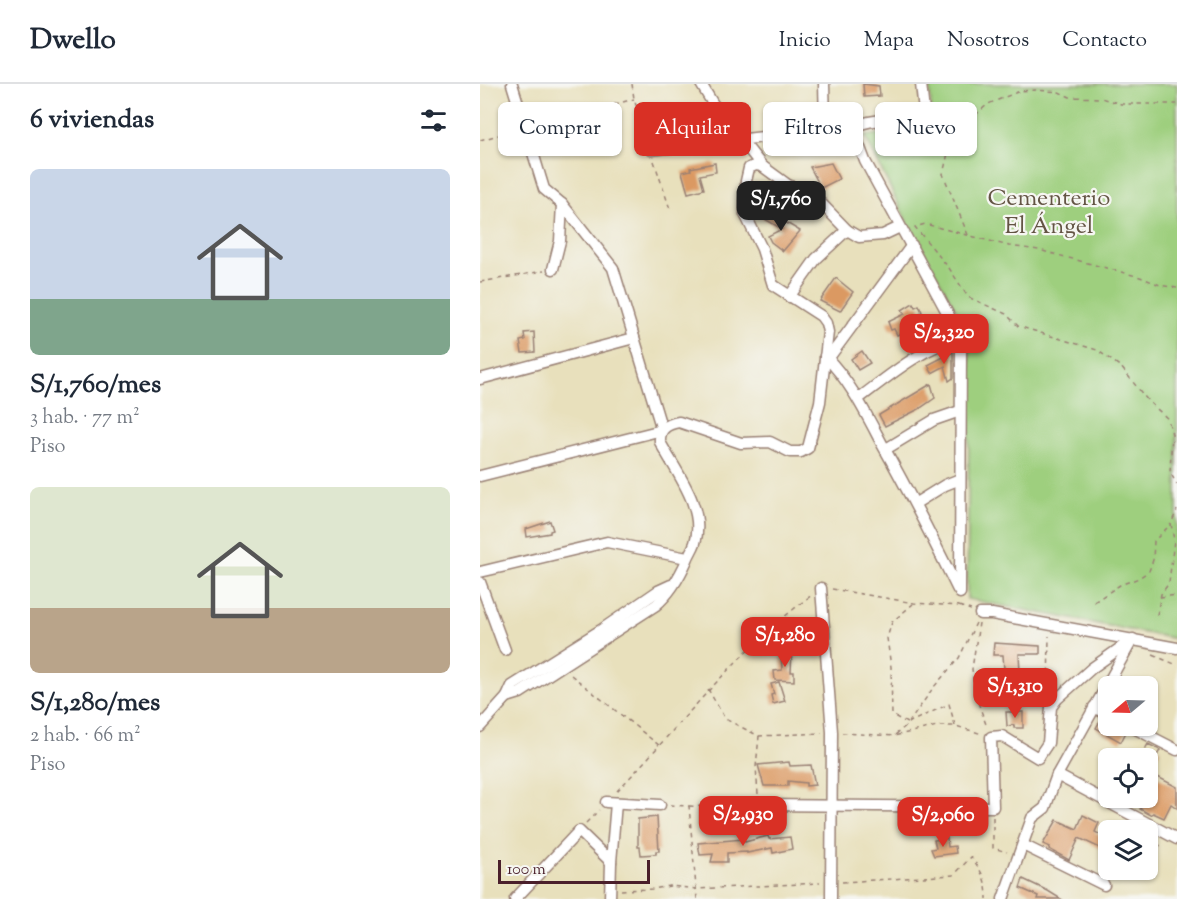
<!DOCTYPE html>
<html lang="es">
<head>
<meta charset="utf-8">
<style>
	:root { --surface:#fff; --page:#f6f6f7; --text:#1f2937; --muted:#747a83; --line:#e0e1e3; --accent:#d93025 }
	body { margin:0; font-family:"Sorts Mill Goudy",serif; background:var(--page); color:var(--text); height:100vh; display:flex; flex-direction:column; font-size:22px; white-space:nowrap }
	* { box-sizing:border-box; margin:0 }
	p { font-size:20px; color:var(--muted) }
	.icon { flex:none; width:33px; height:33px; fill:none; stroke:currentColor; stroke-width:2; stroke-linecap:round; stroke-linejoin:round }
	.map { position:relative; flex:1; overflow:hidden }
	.drawer { display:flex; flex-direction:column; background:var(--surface); width:480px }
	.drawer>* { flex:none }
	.banner { position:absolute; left:18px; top:18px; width:570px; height:54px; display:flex; gap:12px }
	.needle { width:39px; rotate:251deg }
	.fabs { position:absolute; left:618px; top:592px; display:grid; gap:12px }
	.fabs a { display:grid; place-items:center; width:60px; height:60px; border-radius:9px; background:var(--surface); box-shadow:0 2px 4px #0004; font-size:30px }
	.scale { position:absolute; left:18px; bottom:15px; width:152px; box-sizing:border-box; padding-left:6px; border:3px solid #4a1f2b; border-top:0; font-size:16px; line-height:21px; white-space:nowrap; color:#4a1f2b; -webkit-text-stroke:4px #f6f6f2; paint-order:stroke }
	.price { position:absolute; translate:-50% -51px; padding:0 14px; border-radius:12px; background:var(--accent); color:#fff; font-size:20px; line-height:39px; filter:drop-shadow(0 2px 3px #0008) }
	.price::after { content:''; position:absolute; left:50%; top:36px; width:18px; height:14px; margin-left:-9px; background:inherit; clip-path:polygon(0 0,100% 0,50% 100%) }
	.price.current { background:#222; color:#fff }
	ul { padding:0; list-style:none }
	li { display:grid; align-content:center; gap:12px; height:318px; padding:0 30px }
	li span { display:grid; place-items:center; height:186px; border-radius:9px; color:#555 }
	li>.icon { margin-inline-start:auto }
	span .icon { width:108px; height:108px; fill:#fffc; stroke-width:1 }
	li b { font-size:26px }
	h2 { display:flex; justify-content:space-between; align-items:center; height:72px; padding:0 30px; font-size:26px }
	.tag { padding:0 21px; border-radius:9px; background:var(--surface); box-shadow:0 2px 4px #0004; font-size:21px; line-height:54px }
	.tag.current { background:var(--accent); color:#fff }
	header { display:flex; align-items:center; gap:36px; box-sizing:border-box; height:84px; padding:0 30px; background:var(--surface); border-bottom:2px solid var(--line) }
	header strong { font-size:28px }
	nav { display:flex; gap:33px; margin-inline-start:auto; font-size:21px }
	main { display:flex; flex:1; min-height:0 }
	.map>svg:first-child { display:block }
</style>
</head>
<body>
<header>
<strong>Dwello</strong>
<nav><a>Inicio</a><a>Mapa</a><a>Nosotros</a><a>Contacto</a></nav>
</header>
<main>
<section class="drawer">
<h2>6 viviendas<svg class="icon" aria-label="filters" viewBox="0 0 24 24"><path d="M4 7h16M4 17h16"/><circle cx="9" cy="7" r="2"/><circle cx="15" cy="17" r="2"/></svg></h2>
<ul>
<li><span style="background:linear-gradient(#c9d6e8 70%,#7fa58c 0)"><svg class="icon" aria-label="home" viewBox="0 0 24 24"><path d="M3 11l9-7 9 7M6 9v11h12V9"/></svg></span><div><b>S/1,760/mes</b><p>3 hab. · 77 m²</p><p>Piso</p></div></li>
<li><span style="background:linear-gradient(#dfe7d0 65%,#b9a48a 0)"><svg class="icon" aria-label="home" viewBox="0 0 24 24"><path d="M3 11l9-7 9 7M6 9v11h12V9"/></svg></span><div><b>S/1,280/mes</b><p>2 hab. · 66 m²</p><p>Piso</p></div></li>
</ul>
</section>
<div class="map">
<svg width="697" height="815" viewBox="0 0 697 815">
	<rect width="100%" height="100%" fill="#f6f6f2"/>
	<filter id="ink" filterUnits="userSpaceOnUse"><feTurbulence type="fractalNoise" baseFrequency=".0167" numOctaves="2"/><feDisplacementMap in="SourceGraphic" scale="12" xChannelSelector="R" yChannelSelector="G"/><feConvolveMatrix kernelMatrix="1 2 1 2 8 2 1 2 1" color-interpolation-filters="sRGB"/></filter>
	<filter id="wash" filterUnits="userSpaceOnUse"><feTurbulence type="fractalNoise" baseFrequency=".008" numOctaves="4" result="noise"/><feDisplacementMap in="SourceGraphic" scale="24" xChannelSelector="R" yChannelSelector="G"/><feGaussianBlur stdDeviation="1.35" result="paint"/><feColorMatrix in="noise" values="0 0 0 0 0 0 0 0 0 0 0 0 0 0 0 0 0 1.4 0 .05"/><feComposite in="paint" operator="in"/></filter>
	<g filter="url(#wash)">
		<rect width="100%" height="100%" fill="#e8e0bc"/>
		<polygon fill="#9ecf7e" stroke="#747754" stroke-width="1.5" points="449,0 697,0 697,555 487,515 490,251 427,138 385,52 453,42"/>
		<g id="blocks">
			<g fill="#db9962">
				<polygon points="383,0 399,2 400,12 384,13"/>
				<polygon points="235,79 236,88 220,91 224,105 208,109 202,88 211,86 210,84"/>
				<polygon points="351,79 359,95 341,104 330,83"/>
				<polygon points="288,128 320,147 303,167 291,158 288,152 302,145 278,131"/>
				<polygon points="356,194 373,208 360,227 340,217"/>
				<polygon points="433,219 435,223 439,221 442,228 440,229 452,252 439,259 437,254 429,258 424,248 417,251 414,245 411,246 408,238 425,230 422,226"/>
				<polygon points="54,248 55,268 42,269 40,257 45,256 44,249"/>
				<polygon points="382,267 390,279 378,286 371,275"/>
				<polygon points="473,268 473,294 469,297 465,282 452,289 448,281"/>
				<polygon points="451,300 455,314 439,325 405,342 399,331"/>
				<polygon points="70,437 73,446 70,447 70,449 47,453 46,445"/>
				<polygon points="514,559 560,562 560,570 539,570 540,588 537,588 536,614 520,614 520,599 525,599 523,571 513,571"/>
				<polygon points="301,568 312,568 311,588 314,588 314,597 295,596 294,587 302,586"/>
				<polygon points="299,598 305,617 293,620 291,611 294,610 291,600"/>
				<polygon points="526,628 543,628 543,644 534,644 534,641 527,642"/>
				<polygon points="620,637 628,642 643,642 646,648 641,658 616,644"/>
				<polygon points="668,660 680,666 668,688 697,703 697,724 691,720 684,734 673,729 671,731 660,725 668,714 668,688 669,673 663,669"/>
				<polygon points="309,678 310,682 331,681 335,701 326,702 326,699 308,697 308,702 284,702 278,681"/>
				<polygon points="603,731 619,739 615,748 628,755 624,766 599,754 589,776 569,765 570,763 563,760 577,736 597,745"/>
				<polygon points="177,733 179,767 176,767 176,770 161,771 160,763 158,763 158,735"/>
				<polygon points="288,752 289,755 310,753 312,765 293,769 292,764 267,769 267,768 247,769 247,778 231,778 233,770 220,771 218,759 264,755 265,758"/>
				<polygon points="467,754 468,763 475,762 476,769 454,772 451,765 456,764 454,756"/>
				<polygon points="543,795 568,807 581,815 557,815 558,812 540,804"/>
			</g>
		</g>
	</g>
	<g filter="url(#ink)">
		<use href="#blocks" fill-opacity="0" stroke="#998074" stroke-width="1.5"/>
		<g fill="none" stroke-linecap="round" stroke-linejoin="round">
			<defs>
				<g id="minor">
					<polyline points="221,0 233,20 282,82 308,101 336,114 367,146 379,153 403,151 420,143"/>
					<polyline points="344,0 345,38"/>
					<path d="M441,0l3,28 -2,5 -4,3c-17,0 -53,-3 -65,9l12,32 96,177 -1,255"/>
					<polyline points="171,66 344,46 345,38 373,45"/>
					<polyline points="73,185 80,157 82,120"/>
					<polyline points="309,213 336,175 367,146"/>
					<path d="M345,272c25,25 40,56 57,88 27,48 52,97 76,146"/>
					<polyline points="348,275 432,161"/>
					<polyline points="0,295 154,254"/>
					<path d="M378,315c31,-23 64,-52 103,-61"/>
					<polyline points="406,365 454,336 480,327"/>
					<polyline points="0,392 182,346 133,184 82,120 64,105 32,0"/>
					<polyline points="436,419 465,401 480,395"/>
					<polyline points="0,488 127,458 207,474"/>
					<polyline points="0,498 25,566"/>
					<polyline points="341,504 352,648 351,815"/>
					<polyline points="500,530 512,530 697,564"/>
					<path d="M27,613l13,-4 136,-88c13,-11 24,-29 31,-45 2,-6 6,-11 8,-17 11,-35 -19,-71 -35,-101 -1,-13 7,-18 19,-20l62,21 29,-1 20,10h11l7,-4 12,-46 8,-70 -2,-9 -5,-7 -48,-31 -11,-36 -17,-35 1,-33 3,-13 7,-3 6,1"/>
					<polyline points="614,623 628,631"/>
					<polyline points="650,642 697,666"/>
					<polyline points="0,643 27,613 32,602 121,546 178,507 191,501"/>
					<polyline points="577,691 697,755"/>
					<polyline points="126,718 180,721"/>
					<polyline points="280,721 513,723 511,653 522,652 558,674 568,659 571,623 577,615 612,584 653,555"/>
					<polyline points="543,761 624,801"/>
					<polyline points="131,778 136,719"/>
					<polyline points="35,815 99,747 131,778 130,815"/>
					<polyline points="523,815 552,734 565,724 577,691 651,558"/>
				</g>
			</defs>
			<use href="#minor" stroke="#998074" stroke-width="13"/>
			<g stroke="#998074" stroke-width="1.5" stroke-dasharray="4.5 4.5" stroke-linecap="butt">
				<polyline points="152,0 154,15 167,56"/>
				<polyline points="56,41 154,15"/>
				<polyline points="0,56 34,47"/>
				<polyline points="174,77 190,125"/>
				<polyline points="488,151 463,90 469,65 483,51 493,33 508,20 540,7 556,6 579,8 590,13 621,14 641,20 697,20"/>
				<polyline points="0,198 64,187"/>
				<polyline points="697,204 680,201 660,193 559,166 529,162 445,140 435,143 469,184 488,213 526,230 538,242 617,266 641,283 668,317 688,335 692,350 690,388 697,401"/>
				<polyline points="352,505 434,519 479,522"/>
				<polyline points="680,513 697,511"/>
				<polyline points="614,518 640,501 659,494 669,487 673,476 674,457 691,440"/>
				<polyline points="479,522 491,526"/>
				<polyline points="677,531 681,510 689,499 694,456 691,440 697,426"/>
				<polyline points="499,539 492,585 495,610 507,643"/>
				<polyline points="673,571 697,581"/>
				<polyline points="91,591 180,662"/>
				<polyline points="228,605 245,635 279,652 342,649"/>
				<polyline points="568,607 569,552"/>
				<polyline points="427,639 412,631 411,583 407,554 412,538 433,520"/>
				<polyline points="428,639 469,620 475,641"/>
				<polyline points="362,649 414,652 457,642 476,642 502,650"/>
				<polyline points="415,651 428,640 453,604 479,574 496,539"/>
				<path d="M137,707c64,-66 120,-141 195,-196"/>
				<polyline points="278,710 276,683 279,652"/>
				<polyline points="190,721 209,722 217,815"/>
				<polyline points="209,722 237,723 268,722"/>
				<polyline points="513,733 513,764 527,768"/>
				<polyline points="106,739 119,726"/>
				<polyline points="668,766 684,760"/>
				<polyline points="630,794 638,786"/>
				<path d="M362,798l112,-7 17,-18c11,14 16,25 16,42"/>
				<polyline points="141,806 172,805 190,802 216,805 340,799"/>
			</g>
			<use href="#minor" stroke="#fff" stroke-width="10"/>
		</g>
	</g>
	<g text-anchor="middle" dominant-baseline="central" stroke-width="4.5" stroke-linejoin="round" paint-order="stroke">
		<g font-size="24" fill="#635444" stroke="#f6f6f2">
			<text x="569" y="115">Cementerio<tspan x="569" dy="28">El Ángel</tspan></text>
		</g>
	</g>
</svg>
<div class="fabs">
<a><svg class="needle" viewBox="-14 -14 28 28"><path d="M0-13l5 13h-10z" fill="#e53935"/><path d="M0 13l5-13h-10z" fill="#747a83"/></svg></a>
<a><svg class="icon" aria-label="locate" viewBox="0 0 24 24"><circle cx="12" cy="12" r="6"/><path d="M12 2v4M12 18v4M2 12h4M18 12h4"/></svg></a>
<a><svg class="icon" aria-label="layers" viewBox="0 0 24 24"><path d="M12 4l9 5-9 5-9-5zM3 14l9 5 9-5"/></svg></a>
</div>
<div class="scale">100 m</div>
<b class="price current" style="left:301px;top:148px">S/1,760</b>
<b class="price" style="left:464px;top:281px">S/2,320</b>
<b class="price" style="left:305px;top:584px">S/1,280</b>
<b class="price" style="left:535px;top:635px">S/1,310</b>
<b class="price" style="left:263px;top:763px">S/2,930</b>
<b class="price" style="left:463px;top:764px">S/2,060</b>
<div class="banner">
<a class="tag">Comprar</a>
<a class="tag current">Alquilar</a>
<a class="tag">Filtros</a>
<a class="tag">Nuevo</a>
</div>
</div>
</main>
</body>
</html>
